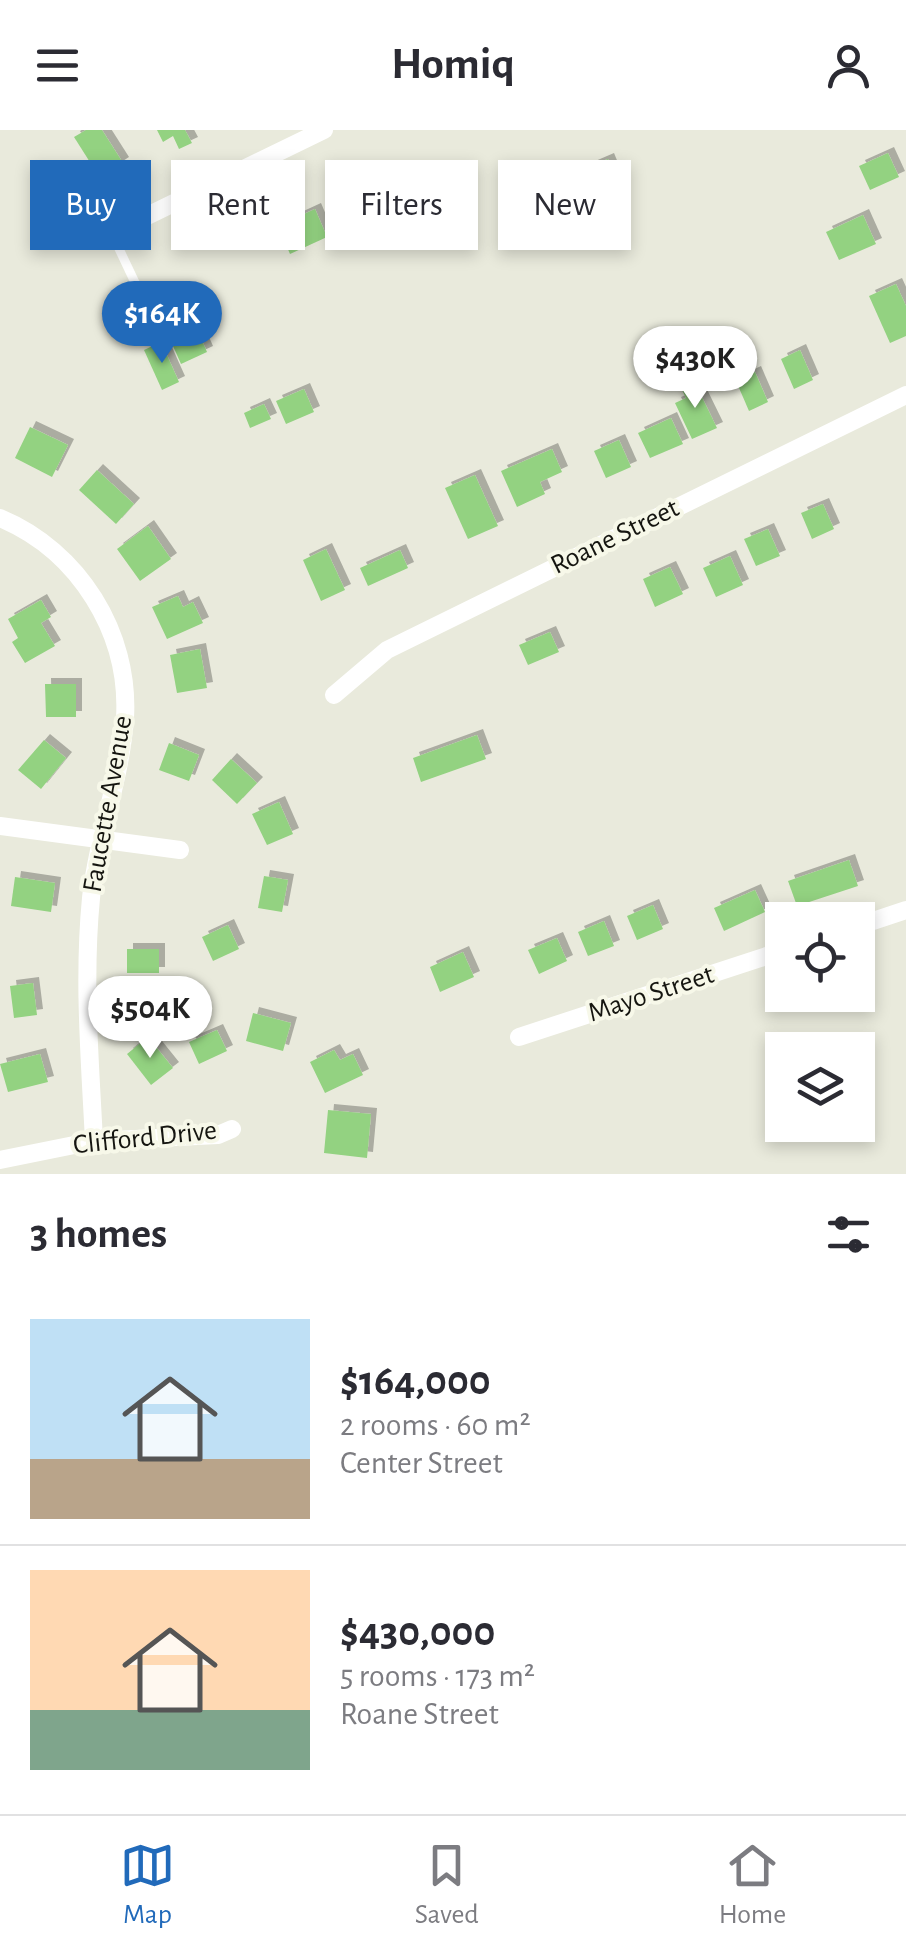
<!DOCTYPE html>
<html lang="en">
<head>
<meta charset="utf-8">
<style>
	:root { --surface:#fff; --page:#f7f7f7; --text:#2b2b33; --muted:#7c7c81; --line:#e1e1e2; --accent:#216aba }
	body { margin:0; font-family:"Alegreya Sans",sans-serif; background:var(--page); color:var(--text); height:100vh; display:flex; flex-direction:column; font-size:38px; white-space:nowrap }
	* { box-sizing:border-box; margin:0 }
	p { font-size:32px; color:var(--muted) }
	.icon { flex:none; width:55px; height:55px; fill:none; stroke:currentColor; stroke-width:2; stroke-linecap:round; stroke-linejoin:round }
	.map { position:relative; height:1044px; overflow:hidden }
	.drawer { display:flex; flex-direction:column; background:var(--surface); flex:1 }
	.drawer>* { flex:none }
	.hud { position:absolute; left:30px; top:30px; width:848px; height:90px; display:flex; gap:20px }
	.fabs { position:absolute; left:765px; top:772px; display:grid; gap:20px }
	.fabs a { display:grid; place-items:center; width:110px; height:110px; border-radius:0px; background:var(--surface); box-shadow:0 5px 15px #0003; font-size:50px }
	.price { position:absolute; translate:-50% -85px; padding:0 22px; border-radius:35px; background:#fff; color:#222; font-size:32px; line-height:65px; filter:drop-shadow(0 2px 5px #0008) }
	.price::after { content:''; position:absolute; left:50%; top:60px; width:30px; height:22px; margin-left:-15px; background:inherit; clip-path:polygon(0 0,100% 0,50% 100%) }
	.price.current { background:var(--accent); color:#fff }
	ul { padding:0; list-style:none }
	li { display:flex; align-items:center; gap:30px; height:250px; padding:0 30px }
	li+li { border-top:2px solid var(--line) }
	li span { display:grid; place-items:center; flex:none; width:280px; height:200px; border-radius:0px; color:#555 }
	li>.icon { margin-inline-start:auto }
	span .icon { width:120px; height:120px; fill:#fffc; stroke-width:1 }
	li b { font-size:42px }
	h2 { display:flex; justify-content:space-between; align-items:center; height:120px; padding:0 30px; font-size:42px }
	.tag { padding:0 35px; border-radius:0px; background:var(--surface); box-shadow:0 5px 15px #0003; font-size:35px; line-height:90px }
	.tag.current { background:var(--accent); color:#fff }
	header { display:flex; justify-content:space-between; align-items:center; height:130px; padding:0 30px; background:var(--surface); font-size:45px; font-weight:700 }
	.dock { display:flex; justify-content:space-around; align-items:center; height:140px; border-top:2px solid var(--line); background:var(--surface); font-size:28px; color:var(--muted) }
	.dock a { display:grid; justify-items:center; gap:5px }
	.dock .current { color:var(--accent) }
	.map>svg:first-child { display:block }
</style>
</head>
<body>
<header><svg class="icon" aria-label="menu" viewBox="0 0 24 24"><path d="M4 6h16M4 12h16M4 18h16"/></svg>Homiq<svg class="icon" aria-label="person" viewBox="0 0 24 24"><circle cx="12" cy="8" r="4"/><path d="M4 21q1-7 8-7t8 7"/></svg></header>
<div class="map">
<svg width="906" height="1044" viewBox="0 0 906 1044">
	<defs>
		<filter id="shadow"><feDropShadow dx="6" dy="-6" stdDeviation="0" flood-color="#0004"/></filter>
	</defs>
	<rect width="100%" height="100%" fill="#e9eadc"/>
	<g fill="#93d281" filter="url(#shadow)">
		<polygon points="86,0 102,0 123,33 100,48 74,7"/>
		<polygon points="157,0 185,0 192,13 179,19 173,6 163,12"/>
		<polygon points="888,23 899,47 870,60 859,36"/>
		<polygon points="608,29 615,46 594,55 587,38"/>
		<polygon points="388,45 399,70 351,91 340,66"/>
		<polygon points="315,79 327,107 290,124 278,96"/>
		<polygon points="863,85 876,114 839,130 826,102"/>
		<polygon points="896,154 906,176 906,206 890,213 869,166"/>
		<polygon points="191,186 207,222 181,234 165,198"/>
		<polygon points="161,212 179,252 162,260 144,220"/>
		<polygon points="800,220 813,250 794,259 781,229"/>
		<polygon points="755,242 768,272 749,281 736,251"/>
		<polygon points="693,249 717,298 692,309 675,273 686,268 680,256"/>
		<polygon points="304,259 314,282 286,294 276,271"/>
		<polygon points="264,274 271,289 250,298 244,283"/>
		<polygon points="671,288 683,314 650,328 638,303"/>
		<polygon points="30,297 68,315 52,347 15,328"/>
		<polygon points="619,310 631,337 606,348 594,321"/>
		<polygon points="552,319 562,342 540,352 545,364 517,377 501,341"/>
		<polygon points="97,340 134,374 116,394 79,360"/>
		<polygon points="475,345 498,396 468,409 445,358"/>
		<polygon points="823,374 834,399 812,409 801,383"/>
		<polygon points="148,396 171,429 140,451 117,419"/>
		<polygon points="768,399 780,426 756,436 744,409"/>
		<polygon points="326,419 345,460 321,471 303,430"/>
		<polygon points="400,420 408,438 368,456 360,438"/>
		<polygon points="730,426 743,455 716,467 703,438"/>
		<polygon points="670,437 683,464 655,477 643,449"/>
		<polygon points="178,466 183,477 193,472 203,493 167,509 152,477"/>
		<polygon points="41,470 51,487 41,493 55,516 25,533 12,512 18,508 8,489"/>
		<polygon points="550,502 559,522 528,535 519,515"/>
		<polygon points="200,519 207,558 177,563 170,525"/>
		<polygon points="45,554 76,554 76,587 46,587"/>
		<polygon points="477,605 486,629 421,652 413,628"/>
		<polygon points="44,610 66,628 41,659 18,640"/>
		<polygon points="169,613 199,625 189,651 159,640"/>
		<polygon points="231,629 257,653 237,674 212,650"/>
		<polygon points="279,672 293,704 267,715 252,684"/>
		<polygon points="849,730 858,756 797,776 788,751"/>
		<polygon points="264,746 288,750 282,782 258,778"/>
		<polygon points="15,747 55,753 51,782 11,776"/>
		<polygon points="755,760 765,782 724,801 714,778"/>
		<polygon points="653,775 663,799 637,810 627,786"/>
		<polygon points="604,791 614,816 588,826 578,802"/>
		<polygon points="228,795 239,819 213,831 202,807"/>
		<polygon points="557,808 567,831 539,844 528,820"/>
		<rect x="127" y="819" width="32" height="24"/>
		<polygon points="463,822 474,847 440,862 430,837"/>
		<polygon points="33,853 37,885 14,888 10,856"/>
		<polygon points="253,883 291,893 283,921 246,911"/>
		<polygon points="217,900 227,921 199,934 189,912"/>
		<polygon points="148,907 173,938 151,955 127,924"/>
		<polygon points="334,920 340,930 353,924 363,945 325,963 310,932"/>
		<polygon points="40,924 48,952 8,962 0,934"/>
		<polygon points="328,980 371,984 367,1028 324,1023"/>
	</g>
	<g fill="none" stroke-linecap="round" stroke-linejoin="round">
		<polyline stroke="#fff" stroke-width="9" points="112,104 158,201"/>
		<g stroke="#fff" stroke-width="18">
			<polyline points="106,106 324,0"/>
			<path d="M0,388c79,33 130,115 125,200 -4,61 -28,120 -34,180 -8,83 -1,161 3,243"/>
			<polyline points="334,565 387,520 906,265"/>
			<polyline points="0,696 180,720"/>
			<polyline points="858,796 906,780"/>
			<polyline points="519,907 782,821"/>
			<polyline points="0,1030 94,1011 218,1005 232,999"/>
		</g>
	</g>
	<g text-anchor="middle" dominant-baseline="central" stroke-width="8" stroke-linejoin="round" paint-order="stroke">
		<g font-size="28" fill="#151510" stroke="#f7f8e9">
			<text transform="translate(615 407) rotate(-26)">Roane Street</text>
			<text transform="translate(108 674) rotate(-80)">Faucette Avenue</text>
			<text transform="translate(651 864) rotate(-18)">Mayo Street</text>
			<text transform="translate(145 1008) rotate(-6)">Clifford Drive</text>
		</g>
	</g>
</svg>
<div class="fabs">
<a><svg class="icon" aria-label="locate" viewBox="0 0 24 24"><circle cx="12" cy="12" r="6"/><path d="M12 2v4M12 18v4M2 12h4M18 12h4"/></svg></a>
<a><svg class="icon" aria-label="layers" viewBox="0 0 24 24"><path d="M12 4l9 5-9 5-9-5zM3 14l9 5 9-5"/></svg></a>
</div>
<b class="price current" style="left:162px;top:236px">$164K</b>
<b class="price" style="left:695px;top:281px">$430K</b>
<b class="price" style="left:150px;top:931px">$504K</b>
<div class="hud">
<a class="tag current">Buy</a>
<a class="tag">Rent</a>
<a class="tag">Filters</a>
<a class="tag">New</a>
</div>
</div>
<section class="drawer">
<h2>3 homes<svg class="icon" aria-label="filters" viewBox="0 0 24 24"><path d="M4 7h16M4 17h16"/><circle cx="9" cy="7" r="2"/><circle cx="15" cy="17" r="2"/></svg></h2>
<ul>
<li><span style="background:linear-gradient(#bfe0f5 70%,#b9a48a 0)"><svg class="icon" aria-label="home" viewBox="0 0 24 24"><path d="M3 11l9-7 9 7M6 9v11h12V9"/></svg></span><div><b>$164,000</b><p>2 rooms · 60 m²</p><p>Center Street</p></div></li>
<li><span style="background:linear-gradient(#ffd9b3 70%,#7fa58c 0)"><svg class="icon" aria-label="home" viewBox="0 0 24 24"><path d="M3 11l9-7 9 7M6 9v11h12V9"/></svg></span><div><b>$430,000</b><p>5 rooms · 173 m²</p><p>Roane Street</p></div></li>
</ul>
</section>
<nav class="dock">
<a class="current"><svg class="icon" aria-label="map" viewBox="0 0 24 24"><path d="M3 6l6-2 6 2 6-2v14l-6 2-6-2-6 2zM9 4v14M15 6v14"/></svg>Map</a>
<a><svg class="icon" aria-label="saved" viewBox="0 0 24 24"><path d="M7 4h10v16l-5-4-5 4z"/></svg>Saved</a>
<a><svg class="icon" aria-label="home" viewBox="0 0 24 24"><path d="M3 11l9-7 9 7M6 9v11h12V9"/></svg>Home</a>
</nav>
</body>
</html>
